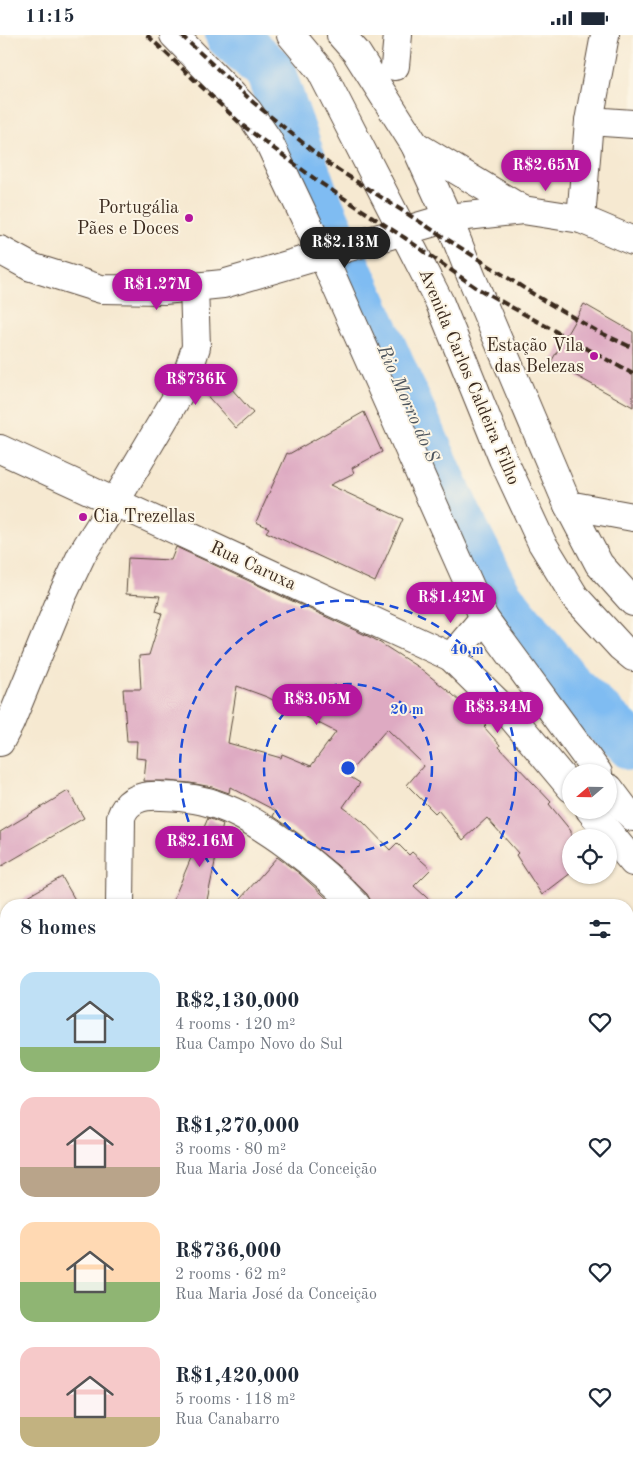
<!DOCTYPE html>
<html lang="en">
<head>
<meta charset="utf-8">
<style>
	:root { --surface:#fff; --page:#f2f2f3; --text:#1f2937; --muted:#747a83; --accent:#b5179e }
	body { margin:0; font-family:"Old Standard TT",serif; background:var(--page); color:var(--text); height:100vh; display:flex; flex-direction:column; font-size:19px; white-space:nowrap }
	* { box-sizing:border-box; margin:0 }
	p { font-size:16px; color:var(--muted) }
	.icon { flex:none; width:28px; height:28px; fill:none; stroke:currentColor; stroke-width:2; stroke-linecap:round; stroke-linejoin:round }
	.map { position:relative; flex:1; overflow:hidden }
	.panel { position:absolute; left:0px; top:864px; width:634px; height:571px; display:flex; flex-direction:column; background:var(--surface); border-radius:20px 20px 0 0; box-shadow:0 1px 4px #0004 }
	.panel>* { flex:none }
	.needle { width:32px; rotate:250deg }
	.controls { position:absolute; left:562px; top:729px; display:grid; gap:10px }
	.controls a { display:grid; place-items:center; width:55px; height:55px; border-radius:50%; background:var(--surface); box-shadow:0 1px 4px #0004; font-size:25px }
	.price { position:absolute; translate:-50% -42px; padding:0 11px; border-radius:18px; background:var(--accent); color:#fff; font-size:16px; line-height:32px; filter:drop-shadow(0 1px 2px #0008) }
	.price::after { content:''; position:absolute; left:50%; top:30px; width:15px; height:11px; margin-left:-8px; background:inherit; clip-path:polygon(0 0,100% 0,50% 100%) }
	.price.selected { background:#222; color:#fff }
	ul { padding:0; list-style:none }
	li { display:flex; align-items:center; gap:15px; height:125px; padding:0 20px }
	li span { display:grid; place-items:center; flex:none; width:140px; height:100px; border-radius:15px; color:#555 }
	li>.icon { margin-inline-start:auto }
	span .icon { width:60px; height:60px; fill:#fffc; stroke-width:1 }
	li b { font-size:21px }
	h2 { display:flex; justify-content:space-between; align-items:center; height:60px; padding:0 20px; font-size:21px }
	.status { display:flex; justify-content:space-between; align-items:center; height:35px; padding:0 25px; background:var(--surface); direction:ltr }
	.status svg { height:14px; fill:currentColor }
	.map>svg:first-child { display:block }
</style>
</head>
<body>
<div class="status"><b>11:15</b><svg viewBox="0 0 49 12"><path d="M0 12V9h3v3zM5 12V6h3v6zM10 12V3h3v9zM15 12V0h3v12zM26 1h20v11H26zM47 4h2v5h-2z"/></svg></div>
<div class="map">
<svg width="633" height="1434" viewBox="0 0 633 1434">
	<rect width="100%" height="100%" fill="#fcf5e5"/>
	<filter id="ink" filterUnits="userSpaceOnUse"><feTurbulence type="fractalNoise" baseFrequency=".02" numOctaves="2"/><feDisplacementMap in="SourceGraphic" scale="10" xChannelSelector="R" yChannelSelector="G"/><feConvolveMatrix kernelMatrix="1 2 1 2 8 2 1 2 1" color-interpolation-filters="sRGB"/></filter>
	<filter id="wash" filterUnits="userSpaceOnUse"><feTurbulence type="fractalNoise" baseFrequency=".0096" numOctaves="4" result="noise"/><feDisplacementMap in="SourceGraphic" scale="20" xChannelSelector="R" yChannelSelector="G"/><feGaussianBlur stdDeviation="1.12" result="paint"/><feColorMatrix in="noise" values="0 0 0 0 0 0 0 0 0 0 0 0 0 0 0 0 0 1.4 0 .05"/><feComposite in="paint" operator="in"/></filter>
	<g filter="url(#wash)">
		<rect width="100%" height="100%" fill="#f6e9d1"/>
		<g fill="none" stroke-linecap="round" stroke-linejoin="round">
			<polyline stroke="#7fbcf2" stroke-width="50" points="230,0 270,36 313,159 457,481 497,561 570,653 633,711"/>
		</g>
		<g id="blocks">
			<g fill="#deaac2" fill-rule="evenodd">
				<polygon points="584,269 633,297 633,372 551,327"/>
				<polygon points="215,335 253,378 236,393 201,354"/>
				<polygon points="364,377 382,417 352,433 354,438 330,450 403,484 375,547 266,497 269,493 256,487 287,418 289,419"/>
				<path d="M176,512l198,92 47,30 31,25 34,31 -2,2 16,18 -1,2 52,55 -2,2 22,27v42l-29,22 -26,-40 2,-2 -31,-35 -24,22 -25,-30 -3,3 -28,-28 17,-20 -37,-36 -40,46 13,8 -17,24 20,15 27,28 7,-7 12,12 3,-3 19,17 -17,17 21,19h-64v-4l-4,-7 -30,-29 -38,-31 -26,-18 3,-5 -46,-24 -1,6 -17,-6 -22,-4 -23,-2h-23l2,-22 -10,-1 1,-17h-10l-4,-52h18l-2,-33 10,-1 13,-42 -6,-2 4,-15 -34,-2 2,-36 43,2zM237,651l30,11 69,35 -25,34 -29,-12 -1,4 -53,-15z"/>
				<polygon points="68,756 84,783 0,832 0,797"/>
				<polygon points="208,783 223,789 206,870 171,870"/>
				<polygon points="277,822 299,838 334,870 235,870"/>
				<polygon points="62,842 78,870 12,870"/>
			</g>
		</g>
	</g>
	<g filter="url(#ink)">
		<use href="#blocks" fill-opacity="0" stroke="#574739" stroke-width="1"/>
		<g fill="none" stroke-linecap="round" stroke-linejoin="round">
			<defs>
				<g id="street">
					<polyline points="395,31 398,0"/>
					<polyline points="589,86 633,89"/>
					<polyline points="581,184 589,86 605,0"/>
					<polyline points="0,215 31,232 101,254 164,255 223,249 448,183 523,175 581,184 633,206"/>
					<polyline points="0,414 451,622"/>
					<polyline points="568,470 633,482"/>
					<polyline points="0,707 10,688 63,559 82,519 115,467 183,352 196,312 194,252"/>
					<path d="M120,870l1,-88c6,-18 22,-22 40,-21 15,0 39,3 53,8 45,14 110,66 142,101"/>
					<polyline points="0,1084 6,1081"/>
					<polyline points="628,1326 633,1336"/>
					<polyline points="0,1366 6,1363"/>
					<polyline points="256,1429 258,1434"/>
					<polyline points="59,1434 62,1429"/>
					<polyline points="367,1434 370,1429"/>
				</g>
				<g id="secondary">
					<polyline points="174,0 248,76 268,105 322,219 484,583 598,738"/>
					<polyline points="484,583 451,622 510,680 571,753"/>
					<polyline points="609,753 624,773 633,782"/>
					<polyline points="590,775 633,827"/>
				</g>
				<g id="primary">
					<polyline points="291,0 321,36 439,266 503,424 542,508 575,562 621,612 633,622"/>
					<polyline points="341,0 356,17 415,110 448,183 471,241 568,470 599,529 633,567"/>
					<polyline points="415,110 523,175"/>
				</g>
			</defs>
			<use href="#street" stroke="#574739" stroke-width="30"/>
			<use href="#secondary" stroke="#574739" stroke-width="30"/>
			<use href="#primary" stroke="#574739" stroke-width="30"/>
			<use href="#street" stroke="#fff" stroke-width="28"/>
			<use href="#secondary" stroke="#fff" stroke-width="28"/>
			<use href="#primary" stroke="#fff" stroke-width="28"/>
			<g stroke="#3b2a1e" stroke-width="4" stroke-dasharray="8 4" stroke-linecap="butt">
				<polyline points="147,0 242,90 319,147 405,203 475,252 633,339"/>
				<polyline points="181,0 254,68 329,129 538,262 597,296 633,313"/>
			</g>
		</g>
	</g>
	<g fill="none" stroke="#1d4ed8" stroke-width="2.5" stroke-dasharray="9 6">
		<circle cx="348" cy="733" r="84"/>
		<path d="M250 870A168 168 0 1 1 446 870"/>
	</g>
	<g fill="#b5179e" stroke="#fcf5e5" stroke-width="2">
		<circle cx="189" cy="183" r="5"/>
		<circle cx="594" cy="321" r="5"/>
		<circle cx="83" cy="482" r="5"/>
	</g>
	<g text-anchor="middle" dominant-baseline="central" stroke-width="4" stroke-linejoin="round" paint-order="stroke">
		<g font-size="18" fill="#3b2a1e" stroke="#fcf5e5" text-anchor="end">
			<text x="179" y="173">Portugália<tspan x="179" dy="21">Pães e Doces</tspan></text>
			<text x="584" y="311">Estação Vila<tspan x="584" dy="21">das Belezas</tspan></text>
			<text x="93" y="482" text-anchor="start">Cia Trezellas</text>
		</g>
		<g font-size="18" fill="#3b2a1e" stroke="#fcf5e5">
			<text transform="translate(469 342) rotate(67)">Avenida Carlos Caldeira Filho</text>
			<text transform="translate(253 531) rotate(25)">Rua Caruxa</text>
		</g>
		<g font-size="19" font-style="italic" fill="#4f565e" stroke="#fcf5e5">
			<text transform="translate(407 369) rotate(66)">Rio Morro do S</text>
		</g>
	</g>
	<circle cx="348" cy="733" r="8" fill="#1d4ed8" stroke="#fcf5e5" stroke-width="2.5"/>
	<g font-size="15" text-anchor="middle" font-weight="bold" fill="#1d4ed8" stroke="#fcf5e5" stroke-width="4" stroke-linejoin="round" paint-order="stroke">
		<text x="467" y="619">40 m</text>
		<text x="407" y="679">20 m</text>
	</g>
</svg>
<div class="controls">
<a><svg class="needle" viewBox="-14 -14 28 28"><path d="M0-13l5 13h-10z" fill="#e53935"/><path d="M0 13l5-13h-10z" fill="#747a83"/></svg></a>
<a><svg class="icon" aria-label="locate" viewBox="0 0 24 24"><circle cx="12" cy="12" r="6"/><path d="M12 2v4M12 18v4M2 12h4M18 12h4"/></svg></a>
</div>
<b class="price" style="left:546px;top:157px">R$2.65M</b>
<b class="price selected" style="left:345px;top:234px">R$2.13M</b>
<b class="price" style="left:157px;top:276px">R$1.27M</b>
<b class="price" style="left:196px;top:371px">R$736K</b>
<b class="price" style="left:451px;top:589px">R$1.42M</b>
<b class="price" style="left:317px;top:691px">R$3.05M</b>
<b class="price" style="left:498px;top:699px">R$3.34M</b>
<b class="price" style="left:200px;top:833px">R$2.16M</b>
<section class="panel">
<h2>8 homes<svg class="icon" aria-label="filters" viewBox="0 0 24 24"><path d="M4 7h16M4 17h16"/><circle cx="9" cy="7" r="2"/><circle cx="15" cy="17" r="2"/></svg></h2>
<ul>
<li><span style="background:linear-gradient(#bfe0f5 75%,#8fb573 0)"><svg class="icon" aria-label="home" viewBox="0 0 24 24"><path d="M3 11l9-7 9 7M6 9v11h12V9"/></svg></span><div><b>R$2,130,000</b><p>4 rooms · 120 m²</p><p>Rua Campo Novo do Sul</p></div><svg class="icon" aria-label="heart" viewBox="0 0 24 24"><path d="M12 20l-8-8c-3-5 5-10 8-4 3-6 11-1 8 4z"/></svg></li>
<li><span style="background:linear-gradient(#f6c9c9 70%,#b9a48a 0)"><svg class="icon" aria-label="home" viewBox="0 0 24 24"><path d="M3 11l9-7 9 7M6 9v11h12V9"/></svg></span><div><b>R$1,270,000</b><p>3 rooms · 80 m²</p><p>Rua Maria José da Conceição</p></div><svg class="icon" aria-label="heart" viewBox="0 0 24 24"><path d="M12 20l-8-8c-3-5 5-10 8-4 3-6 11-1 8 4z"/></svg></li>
<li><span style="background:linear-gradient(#ffd9b3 60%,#8fb573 0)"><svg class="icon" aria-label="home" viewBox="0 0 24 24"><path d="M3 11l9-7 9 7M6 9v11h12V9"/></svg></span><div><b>R$736,000</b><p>2 rooms · 62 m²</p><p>Rua Maria José da Conceição</p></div><svg class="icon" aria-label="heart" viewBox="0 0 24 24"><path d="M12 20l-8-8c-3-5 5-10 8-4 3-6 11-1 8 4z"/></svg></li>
<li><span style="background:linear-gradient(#f6c9c9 70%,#c2b280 0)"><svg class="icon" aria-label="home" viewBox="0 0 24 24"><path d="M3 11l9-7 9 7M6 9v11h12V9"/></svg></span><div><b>R$1,420,000</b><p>5 rooms · 118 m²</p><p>Rua Canabarro</p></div><svg class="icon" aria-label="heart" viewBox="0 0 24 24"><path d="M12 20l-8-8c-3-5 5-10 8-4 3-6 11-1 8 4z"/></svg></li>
</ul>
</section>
</div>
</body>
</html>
